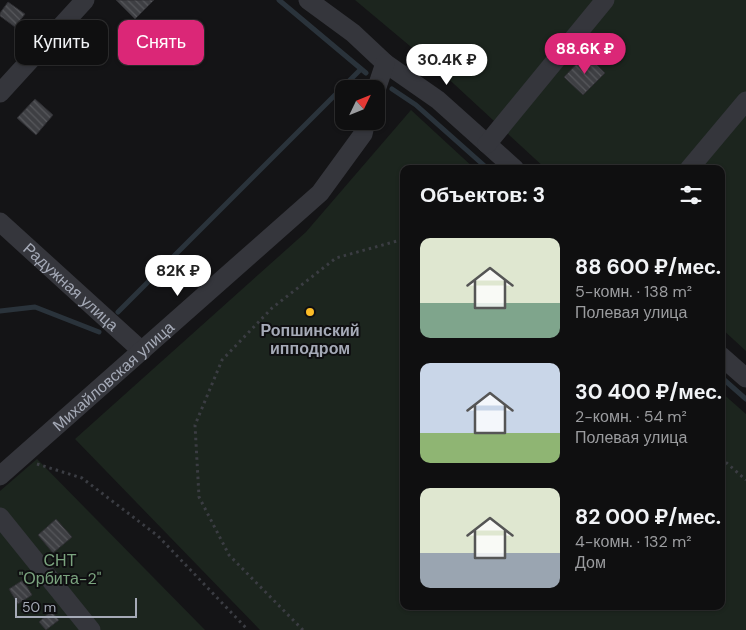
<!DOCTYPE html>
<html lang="ru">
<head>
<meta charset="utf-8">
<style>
	:root { --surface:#0f0f10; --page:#1d1d1e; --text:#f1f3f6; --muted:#9b9c9f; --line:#2f2f30; --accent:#db2777 }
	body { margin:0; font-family:"DM Sans",sans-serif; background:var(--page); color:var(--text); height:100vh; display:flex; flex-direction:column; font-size:19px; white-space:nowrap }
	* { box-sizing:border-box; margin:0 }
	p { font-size:16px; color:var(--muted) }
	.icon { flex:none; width:28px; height:28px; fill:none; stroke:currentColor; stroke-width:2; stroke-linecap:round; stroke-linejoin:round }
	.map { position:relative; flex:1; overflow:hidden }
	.panel { position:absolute; left:400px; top:165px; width:325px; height:445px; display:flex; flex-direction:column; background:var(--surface); border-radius:10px; box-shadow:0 1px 4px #0004,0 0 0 1px var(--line) }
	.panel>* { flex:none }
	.top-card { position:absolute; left:15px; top:20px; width:310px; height:45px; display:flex; gap:10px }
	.needle { width:32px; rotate:47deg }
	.buttons { position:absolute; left:335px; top:80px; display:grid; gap:10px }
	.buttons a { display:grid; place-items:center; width:50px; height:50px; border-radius:10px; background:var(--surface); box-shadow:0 1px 4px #0004,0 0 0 1px var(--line); font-size:25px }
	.scale { position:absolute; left:15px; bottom:12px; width:122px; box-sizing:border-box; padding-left:5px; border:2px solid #a5aab7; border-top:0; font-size:14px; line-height:18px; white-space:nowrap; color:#a5aab7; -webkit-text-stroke:4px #0f0f11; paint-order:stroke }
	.price { position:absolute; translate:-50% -42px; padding:0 11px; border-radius:18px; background:#fff; color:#222; font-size:16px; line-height:32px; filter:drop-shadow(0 1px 2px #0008) }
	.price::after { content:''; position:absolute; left:50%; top:30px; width:15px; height:11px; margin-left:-8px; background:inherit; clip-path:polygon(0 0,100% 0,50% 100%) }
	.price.on { background:var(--accent); color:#fff }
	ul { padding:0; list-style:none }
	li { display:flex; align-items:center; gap:15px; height:125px; padding:0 20px }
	li span { display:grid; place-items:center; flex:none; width:140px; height:100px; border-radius:10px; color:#555 }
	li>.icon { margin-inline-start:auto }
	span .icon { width:60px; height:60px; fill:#fffc; stroke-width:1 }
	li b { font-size:21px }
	h2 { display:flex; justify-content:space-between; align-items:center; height:60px; padding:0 20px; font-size:21px }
	.tag { padding:0 18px; border-radius:10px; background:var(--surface); box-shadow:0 1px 4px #0004,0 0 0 1px var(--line); font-size:18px; line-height:45px }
	.tag.on { background:var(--accent); color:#fff }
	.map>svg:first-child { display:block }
</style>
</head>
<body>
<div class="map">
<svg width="746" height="630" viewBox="0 0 746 630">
	<defs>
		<pattern id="building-back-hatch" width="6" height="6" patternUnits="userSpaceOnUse" patternTransform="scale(1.25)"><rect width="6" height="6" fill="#3e3f43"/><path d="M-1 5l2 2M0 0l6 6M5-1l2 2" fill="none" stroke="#57585c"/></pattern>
	</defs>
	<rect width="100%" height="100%" fill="#141416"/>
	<g fill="#1c251e">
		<polygon points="355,0 746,0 746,351 721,328 721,169 546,169 441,72"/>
		<polygon points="411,110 475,169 404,169 404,606 721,606 721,392 746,414 746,630 260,630 75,439 306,232"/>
		<polygon points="37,459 205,630 0,630 0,491"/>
	</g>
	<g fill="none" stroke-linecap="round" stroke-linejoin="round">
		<g stroke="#2a333b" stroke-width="5">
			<polyline points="279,0 366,73"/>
			<polyline points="392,89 416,105 488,169"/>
			<polyline points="0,311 35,307 99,332"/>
			<polyline points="118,312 361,69"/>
			<polyline points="721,377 746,399"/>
		</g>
	</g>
	<g fill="url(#building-back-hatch)" stroke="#2e2e32">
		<polygon points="116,0 154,0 135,19"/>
		<polygon points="8,2 25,14 15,27 0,16 0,13"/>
		<polygon points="586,54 605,73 583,95 564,77"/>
		<polygon points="35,99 53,115 36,135 17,118"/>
		<polygon points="56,519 72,537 53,553 38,535"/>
		<polygon points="23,580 32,595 18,604 9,589"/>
		<polygon points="51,611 59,620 46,630 39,622"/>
	</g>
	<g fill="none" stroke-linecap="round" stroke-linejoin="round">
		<g stroke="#3b3d43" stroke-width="3" stroke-dasharray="2.5 4" stroke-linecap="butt">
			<polyline points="721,458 746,480"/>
			<polyline points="37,464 82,478 158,536 248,630"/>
			<polyline points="303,630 229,555 199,497 195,425 222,360 272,308 336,258 404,239"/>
		</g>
		<g stroke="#35363c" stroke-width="19">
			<polyline points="308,0 353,33 385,63 438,100 515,169"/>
			<polyline points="376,90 385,63"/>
			<polyline points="0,93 85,0"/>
			<polyline points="487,144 605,0"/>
			<polyline points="689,169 746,101"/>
			<path id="s1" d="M0,222l142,129"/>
			<polyline points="721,356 746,378"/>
			<path id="s2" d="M0,476l320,-283 43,-59 3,-13"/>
			<polyline points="0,517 91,630"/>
		</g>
	</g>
	<circle fill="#fcbc27" stroke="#0f0f11" stroke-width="2" cx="310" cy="312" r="5"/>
	<g text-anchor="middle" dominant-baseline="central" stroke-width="4" stroke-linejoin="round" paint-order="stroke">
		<g font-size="16" fill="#a5aab7" stroke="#0f0f11">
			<text stroke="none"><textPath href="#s1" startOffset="96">Радужная улица</textPath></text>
			<text stroke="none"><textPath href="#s2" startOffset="151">Михайловская улица</textPath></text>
		</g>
		<g font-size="16" font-weight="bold" fill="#a5aab7" stroke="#0f0f11">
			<text x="310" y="330">Ропшинский<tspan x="310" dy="18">ипподром</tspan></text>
		</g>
		<g font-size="16" fill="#7ba47f" stroke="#0f0f11">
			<text x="60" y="560">СНТ<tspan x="60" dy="18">"Орбита-2"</tspan></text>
		</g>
	</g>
</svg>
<div class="buttons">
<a><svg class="needle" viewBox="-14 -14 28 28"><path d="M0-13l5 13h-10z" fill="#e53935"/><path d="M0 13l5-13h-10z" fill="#9b9c9f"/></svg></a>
</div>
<div class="scale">50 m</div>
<b class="price on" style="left:585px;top:75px">88.6K ₽</b>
<b class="price" style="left:447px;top:86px">30.4K ₽</b>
<b class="price" style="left:178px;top:297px">82K ₽</b>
<div class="top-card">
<a class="tag">Купить</a>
<a class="tag on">Снять</a>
</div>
<section class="panel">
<h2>Объектов: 3<svg class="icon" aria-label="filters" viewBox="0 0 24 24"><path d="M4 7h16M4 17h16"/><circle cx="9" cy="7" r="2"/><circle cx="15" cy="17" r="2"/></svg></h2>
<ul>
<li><span style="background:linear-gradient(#dfe7d0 65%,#7fa58c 0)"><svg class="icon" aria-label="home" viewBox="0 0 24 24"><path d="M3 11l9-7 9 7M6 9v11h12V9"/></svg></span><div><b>88 600 ₽/мес.</b><p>5-комн. · 138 m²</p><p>Полевая улица</p></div></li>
<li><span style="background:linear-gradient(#c9d6e8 70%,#8fb573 0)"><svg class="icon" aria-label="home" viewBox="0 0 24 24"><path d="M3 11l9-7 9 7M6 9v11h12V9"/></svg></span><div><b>30 400 ₽/мес.</b><p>2-комн. · 54 m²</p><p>Полевая улица</p></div></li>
<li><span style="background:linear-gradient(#dfe7d0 65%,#9aa5b1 0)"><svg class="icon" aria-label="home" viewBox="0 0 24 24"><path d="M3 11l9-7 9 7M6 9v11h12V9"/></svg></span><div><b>82 000 ₽/мес.</b><p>4-комн. · 132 m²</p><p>Дом</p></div></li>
</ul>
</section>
</div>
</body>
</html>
